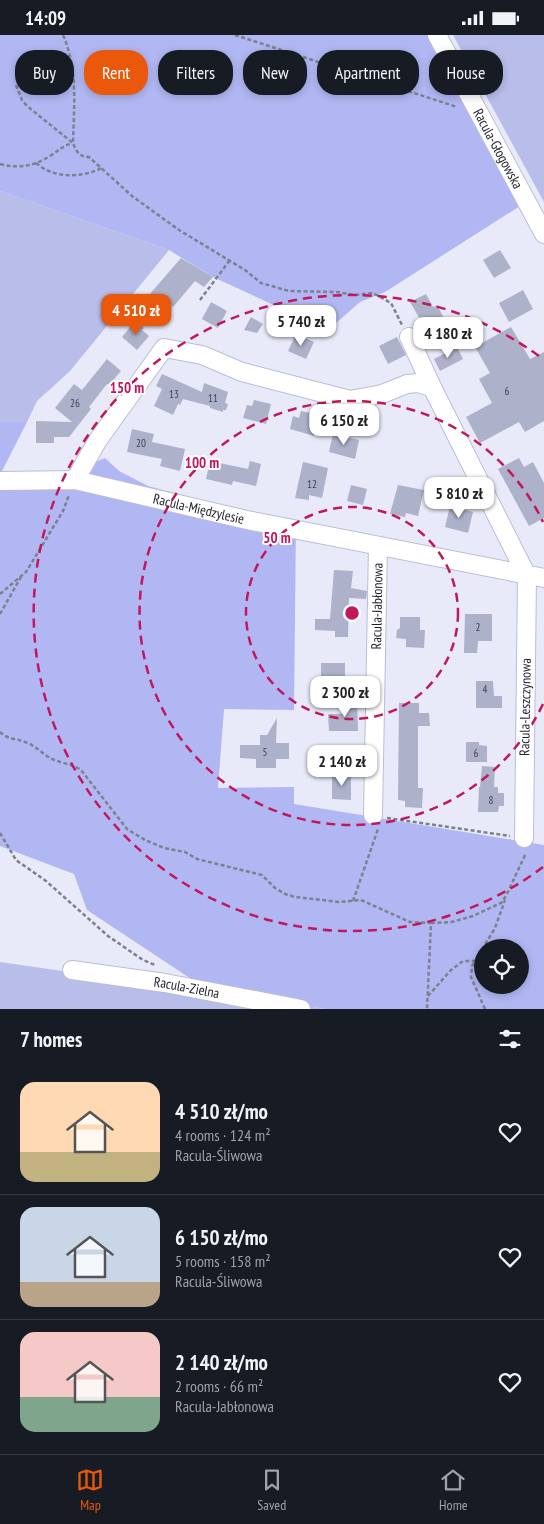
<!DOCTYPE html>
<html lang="en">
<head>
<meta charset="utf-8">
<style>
	:root { --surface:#171b24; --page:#242831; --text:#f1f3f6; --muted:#9ea1a6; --line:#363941; --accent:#ea580c }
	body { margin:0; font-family:"PT Sans Narrow",sans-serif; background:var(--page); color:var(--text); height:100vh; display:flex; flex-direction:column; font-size:19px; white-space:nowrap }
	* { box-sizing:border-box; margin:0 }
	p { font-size:16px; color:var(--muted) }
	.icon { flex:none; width:28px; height:28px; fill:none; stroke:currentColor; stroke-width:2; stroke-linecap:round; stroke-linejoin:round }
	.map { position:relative; height:974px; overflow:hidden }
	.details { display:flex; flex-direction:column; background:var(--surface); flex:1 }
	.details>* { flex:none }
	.top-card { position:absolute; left:15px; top:15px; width:515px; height:45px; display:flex; gap:10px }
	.tools { position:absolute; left:474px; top:904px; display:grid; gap:10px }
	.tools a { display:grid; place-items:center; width:55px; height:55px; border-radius:50%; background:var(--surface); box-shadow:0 2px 8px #0003; font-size:25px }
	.price { position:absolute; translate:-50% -42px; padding:0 11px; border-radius:10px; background:#fff; color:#222; font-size:16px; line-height:32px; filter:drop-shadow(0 1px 2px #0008) }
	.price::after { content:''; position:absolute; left:50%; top:30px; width:15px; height:11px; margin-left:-8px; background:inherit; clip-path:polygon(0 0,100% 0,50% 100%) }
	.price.active { background:var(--accent); color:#fff }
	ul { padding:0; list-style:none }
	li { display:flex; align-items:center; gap:15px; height:125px; padding:0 20px }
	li+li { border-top:1px solid var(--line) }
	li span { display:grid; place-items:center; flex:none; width:140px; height:100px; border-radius:15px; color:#555 }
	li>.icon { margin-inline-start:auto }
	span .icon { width:60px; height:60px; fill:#fffc; stroke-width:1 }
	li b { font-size:21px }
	h2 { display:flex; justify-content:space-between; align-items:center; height:60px; padding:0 20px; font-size:21px }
	.tag { padding:0 18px; border-radius:20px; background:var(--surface); box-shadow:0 2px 8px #0003; font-size:18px; line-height:45px }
	.tag.active { background:var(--accent); color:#fff }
	.status { display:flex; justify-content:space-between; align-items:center; height:35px; padding:0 25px; background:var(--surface); direction:ltr }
	.status svg { height:14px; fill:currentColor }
	.tab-bar { display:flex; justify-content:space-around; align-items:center; height:70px; border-top:1px solid var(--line); background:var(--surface); font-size:14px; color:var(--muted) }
	.tab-bar a { display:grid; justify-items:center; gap:2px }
	.tab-bar .active { color:var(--accent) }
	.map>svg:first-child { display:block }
</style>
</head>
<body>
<div class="status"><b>14:09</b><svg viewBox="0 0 49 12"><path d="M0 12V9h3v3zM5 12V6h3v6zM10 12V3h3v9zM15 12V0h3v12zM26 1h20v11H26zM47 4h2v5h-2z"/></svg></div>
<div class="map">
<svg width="544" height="974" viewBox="0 0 544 974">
	<rect width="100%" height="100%" fill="#e8eafa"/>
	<g fill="#b8bdea">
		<polygon points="453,0 544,0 544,167"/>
		<polygon points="0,156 169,215 70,336 37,366 27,387 0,387"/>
		<polygon points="0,927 326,974 0,974"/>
	</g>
	<g fill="#b1b7f3" fill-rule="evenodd">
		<polygon points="0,0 428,0 520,171 385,257 360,267 328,295 213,242 169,215 0,156"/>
		<polygon points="0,387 27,387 0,440"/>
		<path d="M105,423l14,13 29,15 107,29 41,9 -2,186 -70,-1 -6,79 76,-1v17l250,41v164h-218l-115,-17 -124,-82 -13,-36 -74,-28v-367l69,-6zM482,912h38v38h-38z"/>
	</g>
	<g fill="#adb1ca">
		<polygon points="500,215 511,233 494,243 483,225"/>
		<polygon points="181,223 213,242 204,252 195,246 173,272 169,268 166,272 161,268 159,269 149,260"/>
		<polygon points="523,255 533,274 509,287 499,268"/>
		<polygon points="426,259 433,272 437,270 448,291 430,301 410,267"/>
		<polygon points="211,267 227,276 218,293 202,284"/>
		<polygon points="251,282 263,289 257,298 244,295"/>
		<polygon points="135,286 144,293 142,295 149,301 137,315 122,302"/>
		<polygon points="511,292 530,324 544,317 544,386 525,397 519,387 480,408 466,382 492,368 479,344 490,338 475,312"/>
		<polygon points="296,299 314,307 306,324 288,316"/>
		<polygon points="397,302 406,320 388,329 379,311"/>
		<polygon points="457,312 463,324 440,336 434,324"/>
		<polygon points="107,324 121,336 109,350 107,349 89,372 91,374 69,402 54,402 54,408 36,408 36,386 72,387 55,373 74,349 82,355"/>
		<polygon points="162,339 202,357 204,348 228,357 225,368 228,369 226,375 223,375 223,377 210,373 210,371 183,364 180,370 178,369 173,380 154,371 162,354 156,351"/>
		<polygon points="254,365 271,369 266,389 243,383 247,370 252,371"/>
		<polygon points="301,376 319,380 314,401 290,394 293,381 299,383"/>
		<polygon points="132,394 154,399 152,407 185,414 180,436 160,431 162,424 127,417"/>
		<polygon points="333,399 359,405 355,424 329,417"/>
		<polygon points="519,423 524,432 533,427 544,448 544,483 529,491 498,434"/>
		<polygon points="210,426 248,434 250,426 261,429 256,451 233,446 232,450 206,444"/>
		<polygon points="303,427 328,433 322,463 309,460 309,465 295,463"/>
		<polygon points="351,450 367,454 363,470 347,466"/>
		<polygon points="398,450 424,455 418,481 406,478 405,482 390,479"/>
		<polygon points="450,471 473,477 468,498 445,492"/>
		<polygon points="334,535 353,536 351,553 367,556 366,564 349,563 348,602 335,602 335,596 315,595 315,584 330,584"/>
		<polygon points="465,579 492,579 492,606 478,606 477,618 464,618"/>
		<polygon points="400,582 420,582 420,595 425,595 424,613 406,612 406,604 396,603 397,595 400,593"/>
		<rect x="321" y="628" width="24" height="21"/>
		<polygon points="476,646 493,646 494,661 502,661 502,673 476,673"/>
		<polygon points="343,664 357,664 358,696 329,696 328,679 343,679"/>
		<polygon points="399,668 419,668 419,678 429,678 430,691 418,691 418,753 423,753 422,773 405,772 405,766 398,765"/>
		<polygon points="277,683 276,708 289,708 289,724 276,724 276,733 256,733 256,724 240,723 240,710 260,710 260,700 267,700"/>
		<polygon points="466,707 479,707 479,710 487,711 487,727 466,727"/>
		<polygon points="482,731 495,732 494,752 498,752 498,758 504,758 504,771 499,771 498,777 478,777 479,752 480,752"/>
		<polygon points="332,740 351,740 351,765 332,764"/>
	</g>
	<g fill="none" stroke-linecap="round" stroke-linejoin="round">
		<defs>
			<g id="minor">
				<path id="s1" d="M437,0l107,199"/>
				<polyline points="409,302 432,352 527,541 524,803"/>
				<polyline points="75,445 98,405 164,313 202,320 242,337 350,365 382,359 407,349 418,348 432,352"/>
				<path id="s2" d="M0,446l75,-1 172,40 297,58"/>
				<path id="s3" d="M373,780l5,-269"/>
				<path id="s4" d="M72,935l93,13 136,26"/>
			</g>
		</defs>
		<use href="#minor" stroke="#babdd7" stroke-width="20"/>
		<g stroke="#7e808c" stroke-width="2.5" stroke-dasharray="4 2.5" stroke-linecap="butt">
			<path d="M63,0c15,34 11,72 10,108 3,8 6,14 16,14l43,39 47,34 66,40 16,13 28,8 48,1 18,3 18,-2 18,10 11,22"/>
			<polyline points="235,0 457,72"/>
			<polyline points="16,50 22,65 27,71 73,108"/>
			<path d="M36,128c18,16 45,15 66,5"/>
			<path d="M0,129c19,5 34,2 50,-8 8,-5 13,-10 22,-13"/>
			<polyline points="200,265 230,225"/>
			<polyline points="0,559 26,537 63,476 69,460"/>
			<polyline points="0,579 21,542"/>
			<path d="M0,697c8,8 16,6 25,10 10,3 17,12 27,17 9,4 20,5 29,11l46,59 18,11 19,8 21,4 12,7 65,16 13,13 10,6 10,3 44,5 22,-2 49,22 21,1 -4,86"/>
			<polyline points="387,783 510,801"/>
			<polyline points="0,798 16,825 46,846 108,901 143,925 155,930"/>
			<polyline points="353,866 378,794"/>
			<polyline points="431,888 452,887 473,881 501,868 506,861 526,818"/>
			<polyline points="428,961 451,935 463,926 475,926"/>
			<polyline points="485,974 471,942 472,931 495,893 505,865"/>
		</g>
		<use href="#minor" stroke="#fff" stroke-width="18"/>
	</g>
	<g fill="none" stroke="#c2185b" stroke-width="2.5" stroke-dasharray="9 6">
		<circle cx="352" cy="578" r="106"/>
		<path d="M543 669A212 212 0 1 1 543 487"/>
		<path d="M543 832A318 318 0 1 1 543 324"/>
	</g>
	<g text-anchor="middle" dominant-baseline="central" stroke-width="4" stroke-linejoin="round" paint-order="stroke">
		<g font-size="11" fill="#424451">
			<text x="507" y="356">6</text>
			<text x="174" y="359">13</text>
			<text x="213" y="363">11</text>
			<text x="75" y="368">26</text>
			<text x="141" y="408">20</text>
			<text x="312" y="449">12</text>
			<text x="478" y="592">2</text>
			<text x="485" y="654">4</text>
			<text x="265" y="717">5</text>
			<text x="476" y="718">6</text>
			<text x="491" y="765">8</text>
		</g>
		<g font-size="14" fill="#1e1f29" stroke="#fff">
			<text stroke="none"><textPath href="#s1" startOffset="129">Racula-Głogowska</textPath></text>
			<text stroke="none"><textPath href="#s2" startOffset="202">Racula-Międzylesie</textPath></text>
			<text stroke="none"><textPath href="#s3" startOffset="209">Racula-Jabłonowa</textPath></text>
			<text transform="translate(525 672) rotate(-89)">Racula-Leszczynowa</text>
			<text stroke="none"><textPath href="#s4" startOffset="116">Racula-Zielna</textPath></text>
		</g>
	</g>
	<circle cx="352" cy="578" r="8" fill="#c2185b" stroke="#fff" stroke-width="2.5"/>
	<g font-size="15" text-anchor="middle" font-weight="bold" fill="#c2185b" stroke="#fff" stroke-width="4" stroke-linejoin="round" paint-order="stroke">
		<text x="127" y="358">150 m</text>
		<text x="202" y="433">100 m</text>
		<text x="277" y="508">50 m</text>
	</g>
</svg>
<div class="tools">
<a><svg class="icon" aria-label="locate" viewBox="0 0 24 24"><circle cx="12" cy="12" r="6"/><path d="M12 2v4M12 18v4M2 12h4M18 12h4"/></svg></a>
</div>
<b class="price active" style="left:136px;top:301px">4 510 zł</b>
<b class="price" style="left:301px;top:312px">5 740 zł</b>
<b class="price" style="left:448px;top:324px">4 180 zł</b>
<b class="price" style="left:344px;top:411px">6 150 zł</b>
<b class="price" style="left:459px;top:484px">5 810 zł</b>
<b class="price" style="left:345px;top:683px">2 300 zł</b>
<b class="price" style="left:342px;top:752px">2 140 zł</b>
<div class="top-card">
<a class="tag">Buy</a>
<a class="tag active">Rent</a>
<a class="tag">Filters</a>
<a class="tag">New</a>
<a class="tag">Apartment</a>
<a class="tag">House</a>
</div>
</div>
<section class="details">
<h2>7 homes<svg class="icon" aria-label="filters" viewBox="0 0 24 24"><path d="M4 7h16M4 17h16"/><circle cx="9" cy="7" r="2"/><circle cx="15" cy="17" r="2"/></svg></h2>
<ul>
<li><span style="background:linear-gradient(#ffd9b3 70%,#c2b280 0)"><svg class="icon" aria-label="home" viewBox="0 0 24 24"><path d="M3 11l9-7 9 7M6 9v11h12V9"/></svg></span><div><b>4 510 zł/mo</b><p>4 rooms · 124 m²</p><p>Racula-Śliwowa</p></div><svg class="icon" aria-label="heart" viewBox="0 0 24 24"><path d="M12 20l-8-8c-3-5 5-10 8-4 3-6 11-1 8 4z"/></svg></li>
<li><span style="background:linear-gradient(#c9d6e8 75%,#b9a48a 0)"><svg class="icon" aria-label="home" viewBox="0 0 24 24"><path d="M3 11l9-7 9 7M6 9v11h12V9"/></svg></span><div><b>6 150 zł/mo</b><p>5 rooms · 158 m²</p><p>Racula-Śliwowa</p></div><svg class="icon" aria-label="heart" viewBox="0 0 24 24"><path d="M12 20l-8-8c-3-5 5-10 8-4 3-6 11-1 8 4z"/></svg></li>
<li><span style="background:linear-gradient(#f6c9c9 65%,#7fa58c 0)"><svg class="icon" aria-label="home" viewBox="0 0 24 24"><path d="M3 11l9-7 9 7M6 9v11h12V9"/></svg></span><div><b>2 140 zł/mo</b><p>2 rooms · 66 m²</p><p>Racula-Jabłonowa</p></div><svg class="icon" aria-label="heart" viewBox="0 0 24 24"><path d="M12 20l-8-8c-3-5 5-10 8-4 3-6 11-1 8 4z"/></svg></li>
</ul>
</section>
<nav class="tab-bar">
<a class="active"><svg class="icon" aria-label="map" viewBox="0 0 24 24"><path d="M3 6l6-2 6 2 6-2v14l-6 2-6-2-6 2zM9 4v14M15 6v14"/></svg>Map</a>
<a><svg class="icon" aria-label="saved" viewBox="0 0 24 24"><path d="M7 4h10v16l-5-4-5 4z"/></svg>Saved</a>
<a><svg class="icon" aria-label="home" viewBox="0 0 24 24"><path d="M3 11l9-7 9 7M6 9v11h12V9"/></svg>Home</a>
</nav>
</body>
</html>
